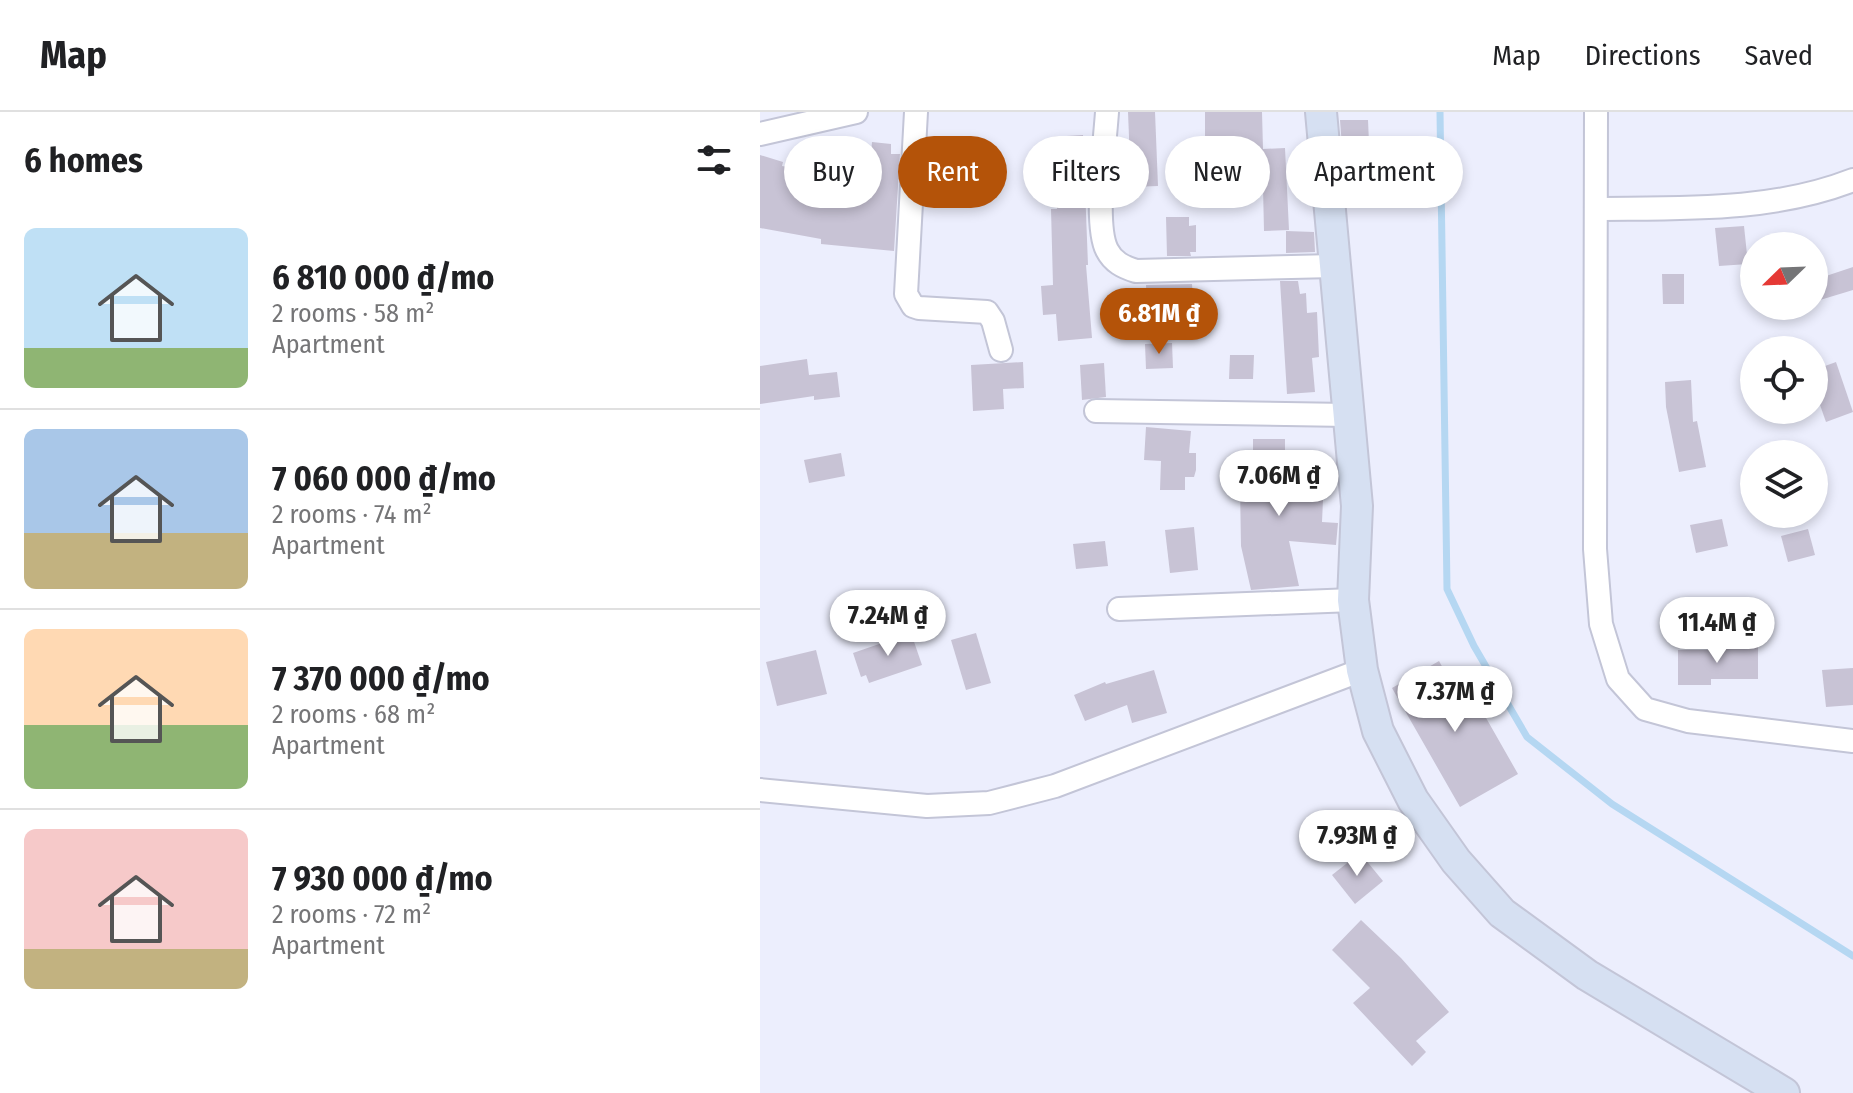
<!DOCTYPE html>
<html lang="en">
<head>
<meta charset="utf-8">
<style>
	:root { --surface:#fff; --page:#f2f2f2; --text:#202124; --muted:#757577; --line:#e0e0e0; --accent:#b45309 }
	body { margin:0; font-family:"Fira Sans Condensed",sans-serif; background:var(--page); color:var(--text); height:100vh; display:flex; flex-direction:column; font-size:30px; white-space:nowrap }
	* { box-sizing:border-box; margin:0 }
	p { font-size:26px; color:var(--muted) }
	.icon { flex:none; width:44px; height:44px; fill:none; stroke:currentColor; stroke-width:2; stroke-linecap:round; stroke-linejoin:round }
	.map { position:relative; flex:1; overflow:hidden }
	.panel { display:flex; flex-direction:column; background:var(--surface); width:760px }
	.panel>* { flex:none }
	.top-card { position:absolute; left:24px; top:24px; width:760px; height:72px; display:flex; gap:16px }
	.needle { width:52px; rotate:247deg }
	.controls { position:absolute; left:980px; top:120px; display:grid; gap:16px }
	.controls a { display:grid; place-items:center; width:88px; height:88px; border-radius:50%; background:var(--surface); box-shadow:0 4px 12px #0003; font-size:40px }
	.price { position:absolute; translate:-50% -68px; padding:0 18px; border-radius:28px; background:#fff; color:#222; font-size:26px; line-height:52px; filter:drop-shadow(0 2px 4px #0008) }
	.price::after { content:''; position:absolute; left:50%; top:48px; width:24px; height:18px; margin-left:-12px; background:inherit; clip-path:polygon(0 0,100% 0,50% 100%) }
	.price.selected { background:var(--accent); color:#fff }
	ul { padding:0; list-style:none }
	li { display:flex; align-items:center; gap:24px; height:200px; padding:0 24px }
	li+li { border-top:2px solid var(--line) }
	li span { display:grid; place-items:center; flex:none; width:224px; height:160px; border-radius:12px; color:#555 }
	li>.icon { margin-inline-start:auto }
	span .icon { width:96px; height:96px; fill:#fffc; stroke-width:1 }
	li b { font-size:34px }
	h2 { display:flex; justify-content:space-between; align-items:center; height:96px; padding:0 24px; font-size:34px }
	.chip { padding:0 28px; border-radius:36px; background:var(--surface); box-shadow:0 4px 12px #0003; font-size:28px; line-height:72px }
	.chip.selected { background:var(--accent); color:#fff }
	header { display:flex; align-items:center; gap:48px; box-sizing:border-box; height:112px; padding:0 40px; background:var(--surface); border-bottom:2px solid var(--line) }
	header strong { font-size:38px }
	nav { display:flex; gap:44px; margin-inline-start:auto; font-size:28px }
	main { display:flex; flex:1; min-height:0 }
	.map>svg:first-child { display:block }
</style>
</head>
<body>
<header>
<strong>Map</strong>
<nav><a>Map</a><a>Directions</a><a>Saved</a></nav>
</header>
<main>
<section class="panel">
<h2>6 homes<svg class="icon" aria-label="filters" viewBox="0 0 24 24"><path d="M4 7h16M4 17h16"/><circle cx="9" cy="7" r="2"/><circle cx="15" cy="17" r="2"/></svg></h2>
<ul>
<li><span style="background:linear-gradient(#bfe0f5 75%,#8fb573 0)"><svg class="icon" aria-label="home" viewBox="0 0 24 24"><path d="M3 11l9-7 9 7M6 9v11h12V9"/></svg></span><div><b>6 810 000 ₫/mo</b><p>2 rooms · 58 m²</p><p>Apartment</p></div></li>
<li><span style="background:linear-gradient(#a9c7e8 65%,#c2b280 0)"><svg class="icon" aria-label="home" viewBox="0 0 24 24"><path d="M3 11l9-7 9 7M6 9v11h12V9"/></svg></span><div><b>7 060 000 ₫/mo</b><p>2 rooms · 74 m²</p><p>Apartment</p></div></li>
<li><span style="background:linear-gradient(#ffd9b3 60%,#8fb573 0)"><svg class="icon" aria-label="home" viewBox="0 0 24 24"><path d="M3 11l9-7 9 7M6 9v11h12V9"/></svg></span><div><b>7 370 000 ₫/mo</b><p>2 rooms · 68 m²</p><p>Apartment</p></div></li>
<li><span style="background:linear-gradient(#f6c9c9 75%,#c2b280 0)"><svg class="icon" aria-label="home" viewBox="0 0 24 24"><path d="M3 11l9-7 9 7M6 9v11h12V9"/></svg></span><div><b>7 930 000 ₫/mo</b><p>2 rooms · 72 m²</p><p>Apartment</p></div></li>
</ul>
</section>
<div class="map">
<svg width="1093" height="981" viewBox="0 0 1093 981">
	<rect width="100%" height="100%" fill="#eceefd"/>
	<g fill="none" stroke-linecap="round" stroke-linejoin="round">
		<polyline stroke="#b5d7f2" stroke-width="7" points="680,0 687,477 714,534 767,625 852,692 1093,844"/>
	</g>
	<g fill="#c8c3d5">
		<polygon points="368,0 395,0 398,74 371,75"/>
		<polygon points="445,0 502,0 503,37 525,36 529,118 504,119 503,75 471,76 469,25 445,25"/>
		<polygon points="580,8 608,8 609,31 595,31 595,47 583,48"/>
		<polygon points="323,23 328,153 326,153 332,226 298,229 296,202 283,203 281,174 293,173 291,97 297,97 291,25"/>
		<polygon points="112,30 131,32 131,42 140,42 134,139 61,132 61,127 0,116 0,43 23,50 22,54 70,62 69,43 111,41"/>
		<polygon points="406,105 429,105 429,114 436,113 436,140 430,140 431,144 407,144"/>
		<polygon points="984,114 988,152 959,154 955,116"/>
		<polygon points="526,119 554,120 555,140 526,141"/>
		<polygon points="1093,155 1093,178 1060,188 1054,168"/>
		<polygon points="902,162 924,162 924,192 903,192"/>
		<polygon points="520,169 538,169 540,182 546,181 547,201 557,200 559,245 552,246 555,280 527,282"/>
		<polygon points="432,172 433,186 439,186 440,209 398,212 396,194 387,195 386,173"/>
		<polygon points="412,231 413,256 386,257 385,232"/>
		<polygon points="470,243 494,243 493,267 469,267"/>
		<polygon points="47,247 49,263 77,260 80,285 54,288 54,284 0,292 0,254"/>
		<polygon points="263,250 264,276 243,277 244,297 213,299 211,253"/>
		<polygon points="1076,250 1093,300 1066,310 1054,276 1054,258"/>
		<polygon points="344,251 346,285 322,288 320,253"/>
		<polygon points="931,268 933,310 937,309 946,355 919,360 906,295 905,270"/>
		<polygon points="386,315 431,319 429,341 436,341 436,358 434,365 425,365 425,378 400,378 401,349 384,348"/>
		<polygon points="493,327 525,327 525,364 564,366 562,410 578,411 576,433 529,429 539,474 491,478 481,434 480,375 493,375"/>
		<polygon points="81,341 85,364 49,371 44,348"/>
		<polygon points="962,407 968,434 936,441 930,413"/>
		<polygon points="434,415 438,458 410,461 405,418"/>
		<polygon points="1048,417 1055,443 1028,450 1021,424"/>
		<polygon points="345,429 348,454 316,457 313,432"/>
		<polygon points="151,521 162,553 109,571 106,563 101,565 93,541"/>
		<polygon points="216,521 231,571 206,578 191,528"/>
		<polygon points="960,535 998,535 998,567 951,567 951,573 918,573 918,538 960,538"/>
		<polygon points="56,538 67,582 17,594 6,550"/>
		<polygon points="679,549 698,583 709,576 758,662 700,695 632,576"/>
		<polygon points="1093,556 1093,593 1066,595 1062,558"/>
		<polygon points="394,558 407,601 372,611 367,593 325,609 314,583 345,570 346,572"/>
		<polygon points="600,741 623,769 595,792 572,763"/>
		<polygon points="601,808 641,846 689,900 656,929 666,940 652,954 593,891 610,876 572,838"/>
	</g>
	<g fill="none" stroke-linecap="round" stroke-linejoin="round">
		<defs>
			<g id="street">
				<polyline points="156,0 146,182 153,194 159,196 227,200 233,209 241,238"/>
				<path d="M347,0c-2,31 -13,113 0,138 6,12 16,17 29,21l198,-5"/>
				<polyline points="836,0 835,437 841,512 858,567 885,597 928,609 1093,629"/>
				<polyline points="0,22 96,0"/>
				<path d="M836,97c87,-1 175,3 257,-29"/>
				<polyline points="336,299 588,303"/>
				<polyline points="359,497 593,488"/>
				<polyline points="0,678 167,694 229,691 295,674 602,558"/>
			</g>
			<polyline id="secondary" points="561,0 597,394 593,488 602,558 618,619 653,688 696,749 742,801 827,863 1024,981"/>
		</defs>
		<use href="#street" stroke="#c3c5d7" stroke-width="26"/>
		<use href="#secondary" stroke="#c3c5d7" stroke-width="34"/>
		<use href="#street" stroke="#fff" stroke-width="22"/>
		<use href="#secondary" stroke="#d6e0f2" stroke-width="30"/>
	</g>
</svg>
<div class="controls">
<a><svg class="needle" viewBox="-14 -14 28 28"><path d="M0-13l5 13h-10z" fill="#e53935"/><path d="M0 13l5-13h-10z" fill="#757577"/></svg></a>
<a><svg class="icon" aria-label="locate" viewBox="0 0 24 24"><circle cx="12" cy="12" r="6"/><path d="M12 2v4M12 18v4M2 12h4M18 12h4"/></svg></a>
<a><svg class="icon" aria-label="layers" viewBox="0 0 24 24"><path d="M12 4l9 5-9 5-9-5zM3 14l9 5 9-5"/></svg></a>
</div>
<b class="price selected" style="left:399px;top:244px">6.81M ₫</b>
<b class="price" style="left:519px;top:406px">7.06M ₫</b>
<b class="price" style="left:128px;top:546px">7.24M ₫</b>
<b class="price" style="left:957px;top:553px">11.4M ₫</b>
<b class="price" style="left:695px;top:622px">7.37M ₫</b>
<b class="price" style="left:597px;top:766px">7.93M ₫</b>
<div class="top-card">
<a class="chip">Buy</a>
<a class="chip selected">Rent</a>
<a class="chip">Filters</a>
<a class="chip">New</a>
<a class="chip">Apartment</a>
</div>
</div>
</main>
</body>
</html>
